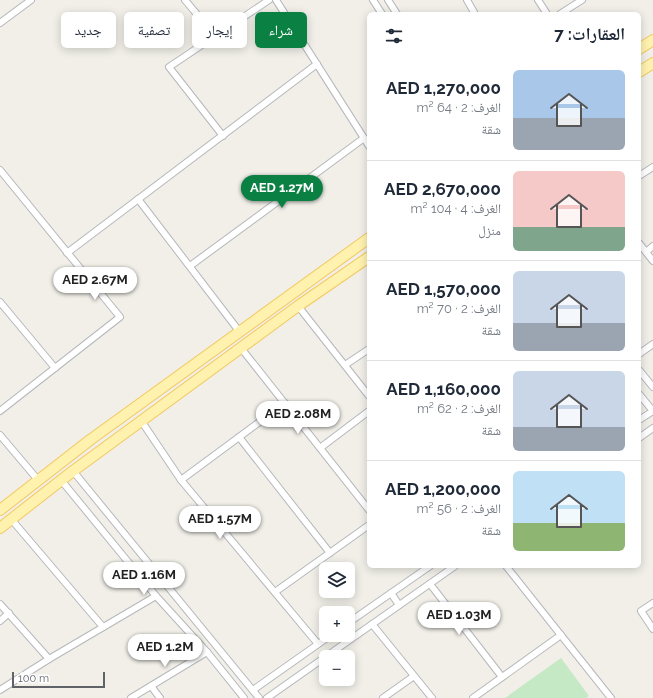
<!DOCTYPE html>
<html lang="ar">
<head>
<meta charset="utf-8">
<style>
	:root { --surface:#fff; --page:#f6f6f7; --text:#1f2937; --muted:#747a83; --line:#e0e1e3; --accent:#0b8043 }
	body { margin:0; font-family:Raleway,"Noto Naskh Arabic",sans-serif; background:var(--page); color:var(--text); direction:rtl; height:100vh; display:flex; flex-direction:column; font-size:15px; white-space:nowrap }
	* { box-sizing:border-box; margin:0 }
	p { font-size:13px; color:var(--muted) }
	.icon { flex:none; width:22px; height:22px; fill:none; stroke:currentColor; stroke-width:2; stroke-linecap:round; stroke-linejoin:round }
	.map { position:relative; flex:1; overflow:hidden; direction:ltr }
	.details { position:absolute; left:367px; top:12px; width:274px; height:556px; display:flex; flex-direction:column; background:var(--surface); border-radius:6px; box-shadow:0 2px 10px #0003; direction:rtl }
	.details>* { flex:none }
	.banner { position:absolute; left:12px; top:12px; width:295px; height:36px; direction:rtl; display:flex; gap:8px }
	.tools { position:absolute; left:319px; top:562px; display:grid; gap:8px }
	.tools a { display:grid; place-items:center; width:36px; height:36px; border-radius:6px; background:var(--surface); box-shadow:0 2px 10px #0003; font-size:20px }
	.scale { position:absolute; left:12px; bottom:10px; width:93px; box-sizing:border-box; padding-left:4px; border:2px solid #5f6368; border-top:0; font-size:11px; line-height:14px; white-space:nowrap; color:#5f6368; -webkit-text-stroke:3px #fff; paint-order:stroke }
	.price { position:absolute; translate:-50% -34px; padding:0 9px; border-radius:14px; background:#fff; color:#222; font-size:13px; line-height:26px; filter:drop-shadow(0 1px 2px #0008) }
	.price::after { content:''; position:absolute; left:50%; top:24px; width:12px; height:9px; margin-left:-6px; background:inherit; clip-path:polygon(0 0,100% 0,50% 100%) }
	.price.on { background:var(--accent); color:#fff }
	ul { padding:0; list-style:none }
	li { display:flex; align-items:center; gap:12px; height:100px; padding:0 16px }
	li+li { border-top:1px solid var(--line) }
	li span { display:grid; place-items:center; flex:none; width:112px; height:80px; border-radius:6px; color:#555 }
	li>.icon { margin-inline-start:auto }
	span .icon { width:48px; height:48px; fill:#fffc; stroke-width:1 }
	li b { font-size:17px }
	h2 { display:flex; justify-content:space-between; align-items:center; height:48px; padding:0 16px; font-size:17px }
	.chip { padding:0 14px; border-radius:6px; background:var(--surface); box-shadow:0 2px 10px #0003; font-size:14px; line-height:36px }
	.chip.on { background:var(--accent); color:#fff }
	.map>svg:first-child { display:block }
</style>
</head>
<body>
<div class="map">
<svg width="653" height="698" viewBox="0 0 653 698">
	<rect width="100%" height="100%" fill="#f1efe8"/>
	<polygon fill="#c5e8c5" points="561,658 589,696 586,698 505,698"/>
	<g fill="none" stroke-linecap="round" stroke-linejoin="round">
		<defs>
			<g id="minor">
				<polyline points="185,0 216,37"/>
				<polyline points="276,0 369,146"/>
				<polyline points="373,0 382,14"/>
				<polyline points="388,0 397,14"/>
				<polyline points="467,0 475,14"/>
				<polyline points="538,0 547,14"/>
				<polyline points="560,14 582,0"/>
				<polyline points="0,23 31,0"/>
				<polyline points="223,136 169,67 269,0"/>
				<polyline points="0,170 120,317 0,411"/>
				<polyline points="639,176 653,167"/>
				<polyline points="138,199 239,331"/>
				<polyline points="639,243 653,261"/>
				<polyline points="646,252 653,246"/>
				<polyline points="67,253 317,64"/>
				<polyline points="190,266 364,138"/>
				<polyline points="0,302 55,368"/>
				<polyline points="298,306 369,396"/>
				<polyline points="241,348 369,510"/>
				<polyline points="639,354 653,344"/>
				<polyline points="345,365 369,349"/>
				<polyline points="639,370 653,387"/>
				<polyline points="639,394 653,411"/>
				<polyline points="639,420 653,411"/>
				<polyline points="142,422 181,480 318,644"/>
				<polyline points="0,435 38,480"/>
				<polyline points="239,437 330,553"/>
				<polyline points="639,438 653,428"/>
				<polyline points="320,448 369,411"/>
				<polyline points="73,471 259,698"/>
				<polyline points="61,480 156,596 207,652 244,698"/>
				<polyline points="181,480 285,403"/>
				<polyline points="11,519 103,627"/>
				<polyline points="506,566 611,698"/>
				<polyline points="430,584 502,677"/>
				<polyline points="275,592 369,525"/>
				<polyline points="391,593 399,605"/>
				<polyline points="653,603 641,611 653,629"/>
				<polyline points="0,604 49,659"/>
				<polyline points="0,621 9,613"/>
				<polyline points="348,623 430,566"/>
				<polyline points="372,624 432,698"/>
				<polyline points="151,686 160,698"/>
				<polyline points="0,690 49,659 156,596"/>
				<polyline points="253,690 331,635"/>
				<polyline points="131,698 207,652"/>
				<polyline points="267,698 455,566"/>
				<polyline points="383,698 414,676"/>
				<polyline points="473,698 561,635"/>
			</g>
			<g id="primary">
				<polyline points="639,49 653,40"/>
				<polyline points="639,72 653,63"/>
				<polyline points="0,510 90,440 369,238"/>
				<polyline points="0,528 73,471 298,306 369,257"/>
			</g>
		</defs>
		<use href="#minor" stroke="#b5b8bc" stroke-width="8"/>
		<use href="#primary" stroke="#f2c960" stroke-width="12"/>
		<use href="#minor" stroke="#fff" stroke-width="6"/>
		<use href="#primary" stroke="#fff2af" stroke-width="10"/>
	</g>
</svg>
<div class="tools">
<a><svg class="icon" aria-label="layers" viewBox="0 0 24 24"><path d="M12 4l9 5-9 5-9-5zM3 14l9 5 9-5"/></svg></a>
<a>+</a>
<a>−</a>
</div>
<div class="scale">100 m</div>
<b class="price on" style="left:282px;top:209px">AED 1.27M</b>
<b class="price" style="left:95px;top:301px">AED 2.67M</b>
<b class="price" style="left:298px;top:435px">AED 2.08M</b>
<b class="price" style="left:220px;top:540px">AED 1.57M</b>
<b class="price" style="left:144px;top:596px">AED 1.16M</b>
<b class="price" style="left:459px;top:636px">AED 1.03M</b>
<b class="price" style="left:165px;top:668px">AED 1.2M</b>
<div class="banner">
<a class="chip on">شراء</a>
<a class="chip">إيجار</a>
<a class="chip">تصفية</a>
<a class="chip">جديد</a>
</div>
<section class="details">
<h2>العقارات: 7<svg class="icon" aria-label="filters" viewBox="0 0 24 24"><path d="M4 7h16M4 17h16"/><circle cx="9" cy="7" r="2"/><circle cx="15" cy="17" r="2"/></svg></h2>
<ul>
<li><span style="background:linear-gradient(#a9c7e8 60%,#9aa5b1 0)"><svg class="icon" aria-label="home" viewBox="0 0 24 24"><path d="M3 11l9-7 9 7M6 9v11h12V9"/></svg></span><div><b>AED 1,270,000</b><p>الغرف: 2 · 64 m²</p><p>شقة</p></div></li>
<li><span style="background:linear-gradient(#f6c9c9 70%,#7fa58c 0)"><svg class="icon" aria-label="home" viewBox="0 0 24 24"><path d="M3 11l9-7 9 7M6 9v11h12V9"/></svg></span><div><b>AED 2,670,000</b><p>الغرف: 4 · 104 m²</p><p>منزل</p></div></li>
<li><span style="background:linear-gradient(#c9d6e8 65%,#9aa5b1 0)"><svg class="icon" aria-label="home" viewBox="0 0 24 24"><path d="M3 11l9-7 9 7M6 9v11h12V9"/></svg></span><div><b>AED 1,570,000</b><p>الغرف: 2 · 70 m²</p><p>شقة</p></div></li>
<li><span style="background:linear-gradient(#c9d6e8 70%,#9aa5b1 0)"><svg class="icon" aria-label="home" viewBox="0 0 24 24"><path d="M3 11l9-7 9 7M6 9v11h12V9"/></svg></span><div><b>AED 1,160,000</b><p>الغرف: 2 · 62 m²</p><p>شقة</p></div></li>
<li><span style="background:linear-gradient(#bfe0f5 65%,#8fb573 0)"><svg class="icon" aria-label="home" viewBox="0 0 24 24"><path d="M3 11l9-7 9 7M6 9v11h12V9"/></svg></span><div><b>AED 1,200,000</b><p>الغرف: 2 · 56 m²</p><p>شقة</p></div></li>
</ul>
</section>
</div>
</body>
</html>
